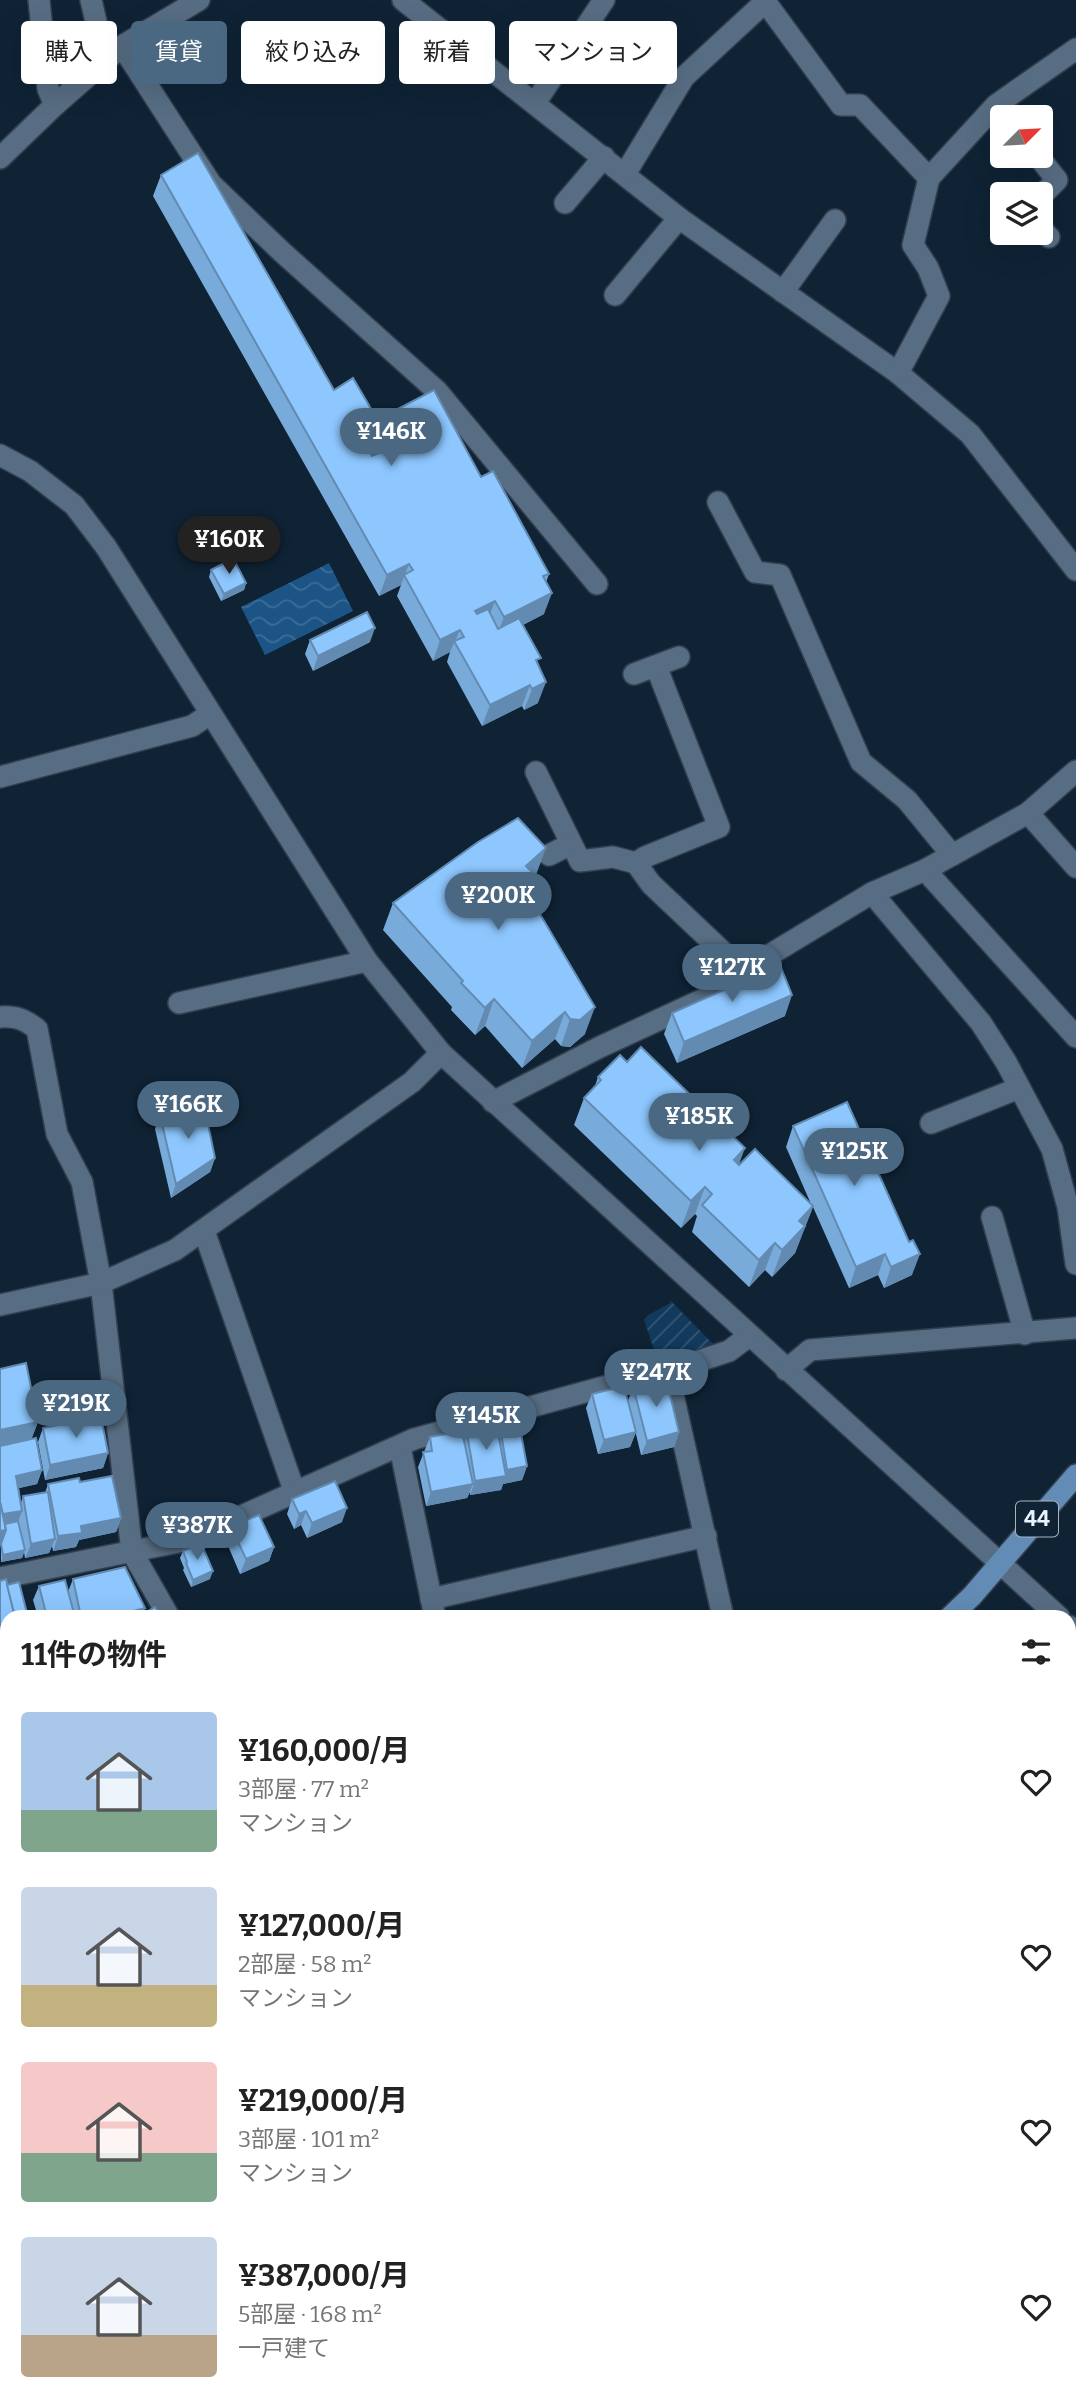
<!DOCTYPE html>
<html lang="ja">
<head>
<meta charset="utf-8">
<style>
	:root { --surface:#fff; --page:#f6f6f6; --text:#222; --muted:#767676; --accent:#4b6883 }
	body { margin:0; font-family:Bitter,"Noto Sans JP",serif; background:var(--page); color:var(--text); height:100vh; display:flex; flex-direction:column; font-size:26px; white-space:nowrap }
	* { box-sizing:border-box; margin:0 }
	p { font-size:23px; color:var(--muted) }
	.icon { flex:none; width:38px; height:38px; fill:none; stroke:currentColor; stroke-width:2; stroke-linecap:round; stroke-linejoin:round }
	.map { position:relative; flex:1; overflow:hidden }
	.sheet { position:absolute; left:0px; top:1610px; width:1076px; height:798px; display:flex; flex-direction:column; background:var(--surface); border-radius:21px 21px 0 0; box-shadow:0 7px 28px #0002 }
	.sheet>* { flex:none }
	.hud { position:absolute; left:21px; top:21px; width:700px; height:63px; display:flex; gap:14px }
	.needle { width:46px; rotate:66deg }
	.tools { position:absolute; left:990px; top:105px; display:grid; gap:14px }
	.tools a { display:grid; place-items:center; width:63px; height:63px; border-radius:7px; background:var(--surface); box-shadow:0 7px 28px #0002; font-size:35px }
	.price { position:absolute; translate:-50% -60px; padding:0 16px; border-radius:24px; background:var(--accent); color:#fff; font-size:23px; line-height:46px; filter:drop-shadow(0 2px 4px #0008) }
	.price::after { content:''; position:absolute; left:50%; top:42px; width:21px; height:16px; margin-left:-10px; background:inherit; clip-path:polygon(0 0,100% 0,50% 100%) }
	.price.selected { background:#222; color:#fff }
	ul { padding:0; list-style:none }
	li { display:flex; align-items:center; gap:21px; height:175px; padding:0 21px }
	li span { display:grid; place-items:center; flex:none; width:196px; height:140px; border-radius:7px; color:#555 }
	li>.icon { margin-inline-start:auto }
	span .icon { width:84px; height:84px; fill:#fffc; stroke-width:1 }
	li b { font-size:30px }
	h2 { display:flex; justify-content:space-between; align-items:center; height:84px; padding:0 21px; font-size:30px }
	.tag { padding:0 24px; border-radius:7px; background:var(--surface); box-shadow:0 7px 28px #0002; font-size:24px; line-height:63px }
	.tag.selected { background:var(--accent); color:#fff }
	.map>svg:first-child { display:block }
</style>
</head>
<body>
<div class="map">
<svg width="1076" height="2408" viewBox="0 0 1076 2408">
	<defs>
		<pattern id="garden-furrows" width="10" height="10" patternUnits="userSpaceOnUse" patternTransform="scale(1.75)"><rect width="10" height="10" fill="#113a5d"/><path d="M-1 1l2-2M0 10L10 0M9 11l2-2" fill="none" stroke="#345775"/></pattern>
		<pattern id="water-waves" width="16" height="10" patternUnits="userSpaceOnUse" patternTransform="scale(1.75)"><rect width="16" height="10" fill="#1b5485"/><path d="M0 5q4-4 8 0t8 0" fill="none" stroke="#3c6d97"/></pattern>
	</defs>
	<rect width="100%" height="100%" fill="#0f2335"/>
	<polygon fill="url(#garden-furrows)" points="671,1301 716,1347 659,1364 644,1320 648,1315 669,1304"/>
	<polygon fill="url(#water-waves)" points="329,563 353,611 265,655 241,607"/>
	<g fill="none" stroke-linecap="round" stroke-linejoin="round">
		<defs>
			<g id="minor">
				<polyline points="39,0 48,89 55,105"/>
				<polyline points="91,0 105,61"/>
				<polyline points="403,0 679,218 898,373 970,434 1076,570"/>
				<polyline points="764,0 841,105 860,105 929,178"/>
				<polyline points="122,46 211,184 282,252 437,391 597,584"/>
				<polyline points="535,103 604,0"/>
				<polyline points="1038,156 1057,180 1041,196"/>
				<polyline points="0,158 55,105 122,46 199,0"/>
				<polyline points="625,174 684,77 765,2"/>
				<polyline points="565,203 604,157"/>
				<polyline points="1041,229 1049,237"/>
				<polyline points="783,292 835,220"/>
				<polyline points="615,295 679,218"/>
				<polyline points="898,373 939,296 928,268 913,245 929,178 996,105 1076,49"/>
				<polyline points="0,455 30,471 74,505 106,547 367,961 441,1053 1059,1617"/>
				<polyline points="718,502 755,572 780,575 861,762 907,800 952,855"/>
				<polyline points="656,666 719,827 645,857 636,863 651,884 743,971"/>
				<polyline points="634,674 679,657"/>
				<polyline points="536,772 580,861 613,857 636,863"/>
				<polyline points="0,777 192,726 210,714"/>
				<polyline points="1028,813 1076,867"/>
				<polyline points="549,855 571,844"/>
				<polyline points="925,870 1076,1037"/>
				<polyline points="872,893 981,1023 1006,1062 1052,1149 1068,1207 1076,1264"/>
				<polyline points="179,1003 367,961"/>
				<path d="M0,1017c16,-1 24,2 37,12l20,105 25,48 19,101 31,269 37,65"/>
				<polyline points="493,1102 600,1047 721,991 743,971 872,893 925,870 1028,813 1076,771"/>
				<polyline points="931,1123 1019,1088"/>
				<polyline points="992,1217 1025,1334"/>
				<polyline points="204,1231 295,1493"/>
				<polyline points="0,1305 101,1283 175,1250 412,1082 441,1053"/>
				<polyline points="667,1368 723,1617"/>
				<polyline points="786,1370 810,1350 1076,1328"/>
				<polyline points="400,1447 435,1617"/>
				<polyline points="0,1578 188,1540 414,1439 705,1359 729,1351 749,1336"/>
				<polyline points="431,1599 706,1536"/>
				<polyline points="1069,1626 1076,1632"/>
				<polyline points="1069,1896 1076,1889"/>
				<polyline points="1069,1987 1076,2016"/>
				<polyline points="1069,2230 1076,2231"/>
				<polyline points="690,2401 700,2408"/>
				<polyline points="825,2401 835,2408"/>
				<polyline points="301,2408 305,2401"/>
				<polyline points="431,2408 436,2401"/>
			</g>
			<g id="major">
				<polyline points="950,1617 972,1596 1076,1475"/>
				<polyline points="0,2168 7,2159"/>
			</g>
		</defs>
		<use href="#minor" stroke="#333e4e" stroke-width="24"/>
		<use href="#major" stroke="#333e4e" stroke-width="24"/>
		<use href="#minor" stroke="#576d83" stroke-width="21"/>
		<use href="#major" stroke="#628cb5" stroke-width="21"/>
		<defs>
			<g id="rail">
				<polyline points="0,1862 7,1866"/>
				<polyline points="0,1880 7,1885"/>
				<polyline points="742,2401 752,2408"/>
				<polyline points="766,2401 776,2408"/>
			</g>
		</defs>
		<use href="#rail" stroke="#a3b1bd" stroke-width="8"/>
		<use href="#rail" stroke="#0f2335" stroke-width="5" stroke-dasharray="16" stroke-linecap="butt"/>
	</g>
	<g fill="#79abda">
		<polygon points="161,175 334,390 370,423 481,477 549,574 546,582 544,614 523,625 538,665 538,703 524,710 522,706 482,726 447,662 450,652 433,661 397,596 401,585 379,596 153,196"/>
		<polygon points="211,570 246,583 244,590 221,601 209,577"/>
		<polygon points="310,640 370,642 313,671 305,654"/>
		<polygon points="536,875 528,882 525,890 585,1034 570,1047 561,1046 555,1039 522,1068 485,1026 475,1035 451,1010 452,1007 383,930 393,903"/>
		<polygon points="672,1013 785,1016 677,1063 664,1034"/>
		<polygon points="598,1077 739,1165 811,1204 786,1147 793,1126 912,1275 884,1288 878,1275 849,1288 813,1207 795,1253 772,1277 765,1270 749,1287 692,1232 697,1216 695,1214 681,1228 574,1125 584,1098 595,1086"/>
		<polygon points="160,1115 215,1158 210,1172 171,1198 155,1129"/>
		<polygon points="0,1369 38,1422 31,1439 42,1470 37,1484 19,1488 21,1503 23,1496 45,1493 48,1484 80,1482 121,1518 116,1532 79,1540 76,1547 53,1551 52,1546 49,1553 25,1558 24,1552 22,1558 1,1562"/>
		<polygon points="633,1386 679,1432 674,1447 641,1455 628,1401"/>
		<polygon points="592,1394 636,1432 630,1447 598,1454 586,1408"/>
		<polygon points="500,1426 527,1466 522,1480 503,1484 501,1490 470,1495 470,1492 467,1498 426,1506 418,1467 430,1437 463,1434 466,1427 498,1431"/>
		<polygon points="43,1428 108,1453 103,1468 45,1480 38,1442"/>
		<polygon points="292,1499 342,1522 307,1538 301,1525 294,1529 287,1514"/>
		<polygon points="231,1527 274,1547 269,1561 240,1574 226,1541"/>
		<polygon points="183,1551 210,1579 191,1587 183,1570 184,1568 180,1558"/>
		<polygon points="73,1579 143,1615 161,1617 38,1617 33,1600 39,1586 68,1592"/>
		<polygon points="7,1666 7,1739 0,1710 0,1668"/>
		<polygon points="0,1921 7,1925 7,2078 0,2075"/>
		<polygon points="7,2189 7,2245 0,2239 0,2198"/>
		<polygon points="7,2327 7,2356 2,2351 7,2338 4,2335"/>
		<polygon points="52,2401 71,2401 64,2408 59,2408"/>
	</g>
	<g fill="#638bb2">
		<polygon points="374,414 365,436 347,446 355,425"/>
		<polygon points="409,564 401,585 379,596 387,575"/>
		<polygon points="246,583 244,590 221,601 224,594"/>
		<polygon points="552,593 544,614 496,638 504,617"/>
		<polygon points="495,601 487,622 475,611"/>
		<polygon points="375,628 370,642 313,671 318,656"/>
		<polygon points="460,630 450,652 433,661 440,640"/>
		<polygon points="546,682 538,703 524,710 532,689"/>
		<polygon points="530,685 522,706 482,726 490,705"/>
		<polygon points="546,848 536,875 528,882 522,899 511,909 526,866"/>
		<polygon points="792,995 785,1016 677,1063 684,1042"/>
		<polygon points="494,999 485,1026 475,1035 485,1008"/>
		<polygon points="595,1007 585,1034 570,1047 561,1046 570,1019"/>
		<polygon points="565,1012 555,1039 522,1068 532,1041"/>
		<polygon points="745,1148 735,1175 734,1160"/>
		<polygon points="215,1158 210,1172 171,1198 176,1184"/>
		<polygon points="705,1187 695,1214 681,1228 691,1201"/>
		<polygon points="813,1206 795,1253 772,1277 782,1250 799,1221"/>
		<polygon points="775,1243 765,1270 749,1287 759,1260"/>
		<polygon points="885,1254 878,1275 849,1288 856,1267"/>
		<polygon points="920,1254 912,1275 884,1288 891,1267"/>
		<polygon points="38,1422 30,1443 0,1449 0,1430"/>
		<polygon points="636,1432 630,1447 598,1454 604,1440"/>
		<polygon points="679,1432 674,1447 641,1455 647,1441"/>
		<polygon points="108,1453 103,1468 45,1480 50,1465"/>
		<polygon points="527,1466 522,1480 503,1484 501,1490 470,1495 475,1481 505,1476 507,1470"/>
		<polygon points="42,1470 37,1484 11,1490 16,1476"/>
		<polygon points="473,1484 467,1498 426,1506 431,1492"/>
		<polygon points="347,1508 342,1522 307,1538 312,1523"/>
		<polygon points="22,1511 17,1525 0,1528 0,1515"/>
		<polygon points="306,1511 301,1525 294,1529 299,1514"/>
		<polygon points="121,1518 116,1532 79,1540 76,1547 53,1551 58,1536 81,1526"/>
		<polygon points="6,1530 0,1547 0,1531"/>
		<polygon points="55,1539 49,1553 25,1558 31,1544"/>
		<polygon points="274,1547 269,1561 240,1574 246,1559"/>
		<polygon points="25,1550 22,1558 1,1562 3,1555"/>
		<polygon points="213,1571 210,1579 191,1587 193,1580"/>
		<polygon points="145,1608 142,1617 111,1617"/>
		<polygon points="7,1649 7,1662 0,1663 0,1650"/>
		<polygon points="65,2401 71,2401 64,2408 62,2408"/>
	</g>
	<g fill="#8dc7fe" stroke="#638bb2" stroke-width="2">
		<polygon points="198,153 334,390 353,378 374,414 355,425 372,456 383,451 369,424 434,390 481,477 493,471 549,574 543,576 552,593 504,617 495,601 475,611 477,614 488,609 498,629 519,618 541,658 536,660 546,682 532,689 530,685 490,705 454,641 464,637 460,630 440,640 404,575 413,570 409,564 387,575 161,175"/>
		<polygon points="233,558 246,583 224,594 211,570"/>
		<polygon points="367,612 375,628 318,656 310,640"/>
		<polygon points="518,818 546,848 526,866 532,872 521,882 595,1007 580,1020 570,1019 565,1012 532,1041 494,999 485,1008 461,983 463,981 393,903 478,842"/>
		<polygon points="780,965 792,995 684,1042 672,1013"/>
		<polygon points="641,1047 745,1148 734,1160 739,1165 755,1149 813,1206 799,1221 805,1226 782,1250 775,1243 759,1260 702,1205 712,1194 705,1187 691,1201 584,1098 601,1080 598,1077 620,1055 627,1062"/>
		<polygon points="847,1102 909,1242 913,1240 920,1254 891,1267 885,1254 856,1267 793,1126"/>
		<polygon points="204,1105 215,1158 176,1184 160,1115"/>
		<polygon points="26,1363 38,1422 0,1430 0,1369"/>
		<polygon points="666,1378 679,1432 647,1441 633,1386"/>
		<polygon points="624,1386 636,1432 604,1440 592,1394"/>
		<polygon points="101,1416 108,1453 50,1465 43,1428"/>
		<polygon points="496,1422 506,1476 475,1481 466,1427"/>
		<polygon points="519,1423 527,1466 507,1470 500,1426"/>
		<polygon points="462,1431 473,1484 431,1492 423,1452 432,1451 430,1437"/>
		<polygon points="36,1438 42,1470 16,1476 22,1511 3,1514 0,1502 0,1446"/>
		<polygon points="112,1476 121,1518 81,1526 82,1533 58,1536 48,1484 79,1478 80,1482"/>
		<polygon points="335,1481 347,1508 312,1523 306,1511 299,1514 292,1499"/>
		<polygon points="48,1492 55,1539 31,1544 23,1496"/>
		<polygon points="0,1502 6,1530 0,1531"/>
		<polygon points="259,1515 274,1547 246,1559 231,1527"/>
		<polygon points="18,1521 25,1550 3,1555 1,1544 6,1530 5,1524"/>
		<polygon points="201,1543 213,1571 193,1580 186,1563 187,1562 183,1551"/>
		<polygon points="125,1567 145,1608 111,1617 81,1617 73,1579"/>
		<polygon points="6,1579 15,1617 7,1617 7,1649 0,1650 0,1581"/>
		<polygon points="65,1580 75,1617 47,1617 39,1586"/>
		<polygon points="19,1582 28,1617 15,1617 7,1585"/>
		<polygon points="155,1607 161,1617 139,1617"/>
		<polygon points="7,1666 7,1703 0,1674 0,1668"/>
		<polygon points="0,1779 4,1782 0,1787"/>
		<polygon points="0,1921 7,1925 7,2046 0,2043"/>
		<polygon points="7,2189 7,2218 0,2213 0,2198"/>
		<polygon points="674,2401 685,2401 694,2408 669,2408"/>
	</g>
	<g text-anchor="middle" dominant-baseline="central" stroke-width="7" stroke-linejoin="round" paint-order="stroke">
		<rect fill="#0f2335" stroke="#a8b5c1" stroke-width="2" x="1016" y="1501.5" width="42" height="35" rx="5"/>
		<g font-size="21" font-weight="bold" fill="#e9f3fd">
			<text x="1037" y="1519">44</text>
		</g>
	</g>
</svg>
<div class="tools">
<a><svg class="needle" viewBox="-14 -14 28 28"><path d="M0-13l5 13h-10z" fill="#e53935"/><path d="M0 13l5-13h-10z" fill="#767676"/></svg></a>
<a><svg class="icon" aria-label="layers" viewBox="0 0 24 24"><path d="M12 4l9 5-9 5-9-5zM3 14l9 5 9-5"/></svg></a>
</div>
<b class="price" style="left:391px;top:468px">¥146K</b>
<b class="price selected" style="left:229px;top:576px">¥160K</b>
<b class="price" style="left:498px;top:932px">¥200K</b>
<b class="price" style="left:732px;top:1004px">¥127K</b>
<b class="price" style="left:188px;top:1141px">¥166K</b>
<b class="price" style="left:699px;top:1153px">¥185K</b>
<b class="price" style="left:854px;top:1188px">¥125K</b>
<b class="price" style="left:656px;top:1409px">¥247K</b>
<b class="price" style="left:76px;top:1440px">¥219K</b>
<b class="price" style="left:486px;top:1452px">¥145K</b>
<b class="price" style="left:197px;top:1562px">¥387K</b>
<div class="hud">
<a class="tag">購入</a>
<a class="tag selected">賃貸</a>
<a class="tag">絞り込み</a>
<a class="tag">新着</a>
<a class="tag">マンション</a>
</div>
<section class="sheet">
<h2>11件の物件<svg class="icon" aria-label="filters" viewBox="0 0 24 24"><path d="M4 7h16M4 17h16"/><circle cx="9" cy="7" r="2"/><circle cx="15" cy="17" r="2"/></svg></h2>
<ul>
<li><span style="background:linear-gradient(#a9c7e8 70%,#7fa58c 0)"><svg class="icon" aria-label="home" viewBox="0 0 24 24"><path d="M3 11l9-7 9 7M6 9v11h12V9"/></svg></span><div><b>¥160,000/月</b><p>3部屋 · 77 m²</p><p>マンション</p></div><svg class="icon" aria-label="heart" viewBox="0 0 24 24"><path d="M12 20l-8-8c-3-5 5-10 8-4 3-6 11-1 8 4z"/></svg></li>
<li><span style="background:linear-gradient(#c9d6e8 70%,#c2b280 0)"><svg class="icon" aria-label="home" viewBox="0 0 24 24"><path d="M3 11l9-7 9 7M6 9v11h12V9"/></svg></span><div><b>¥127,000/月</b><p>2部屋 · 58 m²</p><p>マンション</p></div><svg class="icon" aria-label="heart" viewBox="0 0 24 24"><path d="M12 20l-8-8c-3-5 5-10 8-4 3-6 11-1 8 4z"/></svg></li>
<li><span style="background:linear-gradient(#f6c9c9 65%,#7fa58c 0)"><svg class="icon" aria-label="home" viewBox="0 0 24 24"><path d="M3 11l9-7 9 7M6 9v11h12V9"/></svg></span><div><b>¥219,000/月</b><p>3部屋 · 101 m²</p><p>マンション</p></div><svg class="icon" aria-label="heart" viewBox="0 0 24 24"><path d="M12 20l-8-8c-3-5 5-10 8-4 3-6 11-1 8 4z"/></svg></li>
<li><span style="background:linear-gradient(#c9d6e8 70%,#b9a48a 0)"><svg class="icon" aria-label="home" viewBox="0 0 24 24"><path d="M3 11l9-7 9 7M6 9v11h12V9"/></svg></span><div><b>¥387,000/月</b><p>5部屋 · 168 m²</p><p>一戸建て</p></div><svg class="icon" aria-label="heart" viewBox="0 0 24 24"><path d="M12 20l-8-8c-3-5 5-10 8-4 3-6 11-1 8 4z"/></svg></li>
</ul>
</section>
</div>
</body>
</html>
